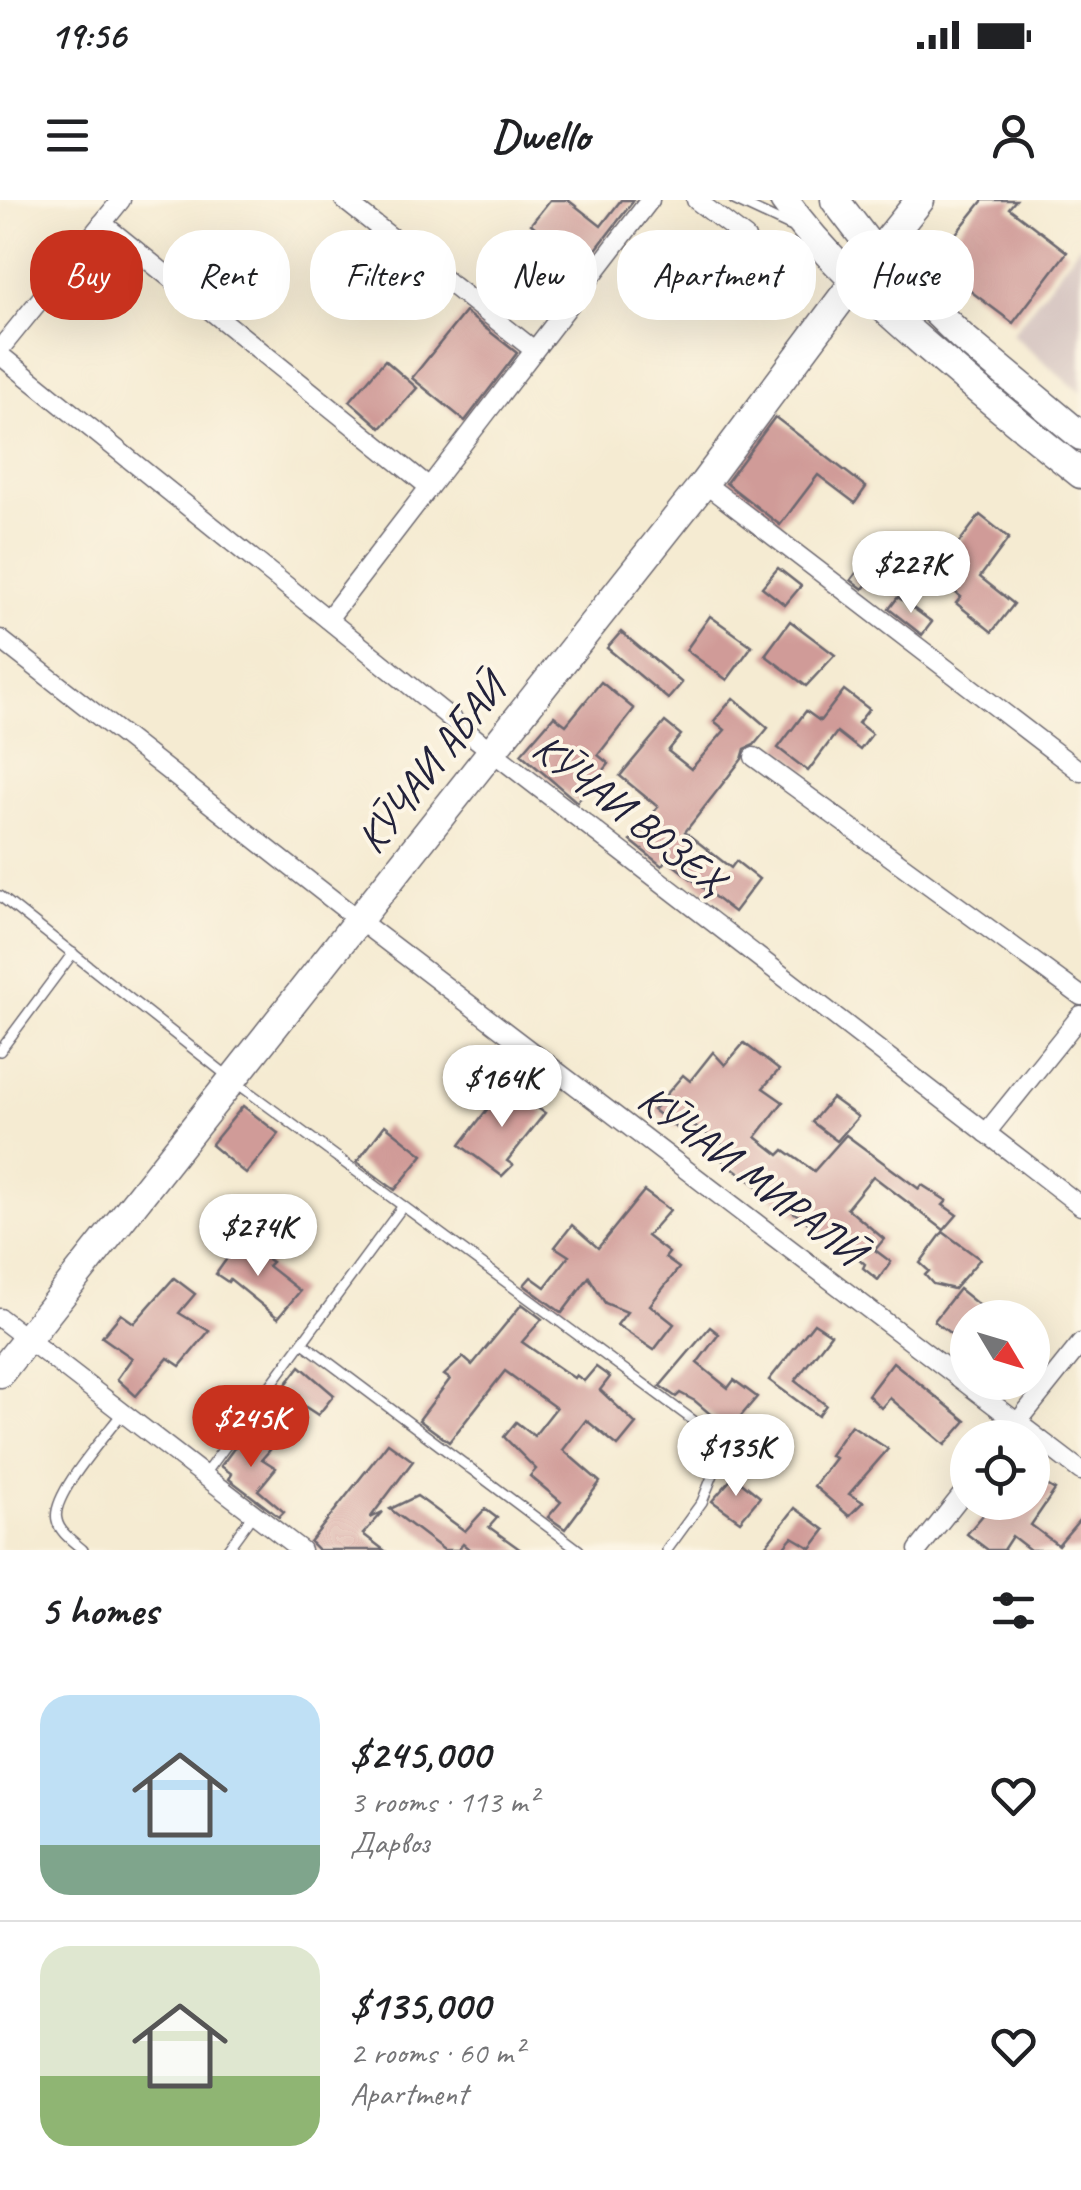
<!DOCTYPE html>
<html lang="en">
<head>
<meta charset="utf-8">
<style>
	:root { --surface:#fff; --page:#f2f2f2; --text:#202124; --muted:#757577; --line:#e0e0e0; --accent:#c8321e }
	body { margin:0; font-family:Caveat,sans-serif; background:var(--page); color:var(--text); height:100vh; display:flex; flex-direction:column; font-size:38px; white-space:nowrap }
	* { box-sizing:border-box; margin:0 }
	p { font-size:32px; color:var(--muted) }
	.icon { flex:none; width:55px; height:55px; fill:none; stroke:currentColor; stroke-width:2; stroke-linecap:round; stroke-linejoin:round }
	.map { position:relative; height:1350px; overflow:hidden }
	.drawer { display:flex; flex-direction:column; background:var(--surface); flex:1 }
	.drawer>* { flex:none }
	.guide { position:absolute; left:30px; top:30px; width:1022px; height:90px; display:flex; gap:20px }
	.needle { width:65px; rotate:128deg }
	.tools { position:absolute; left:950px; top:1100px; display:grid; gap:20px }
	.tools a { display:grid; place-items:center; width:100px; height:100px; border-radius:50%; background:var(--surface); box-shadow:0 10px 40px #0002; font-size:50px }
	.price { position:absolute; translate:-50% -85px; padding:0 22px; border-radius:35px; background:#fff; color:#222; font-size:32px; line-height:65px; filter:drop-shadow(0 2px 5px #0008) }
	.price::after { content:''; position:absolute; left:50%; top:60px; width:30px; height:22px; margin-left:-15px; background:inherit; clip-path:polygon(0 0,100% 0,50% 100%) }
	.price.on { background:var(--accent); color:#fff }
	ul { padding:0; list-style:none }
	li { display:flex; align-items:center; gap:30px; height:250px; padding:0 40px }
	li+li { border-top:2px solid var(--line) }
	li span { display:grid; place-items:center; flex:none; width:280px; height:200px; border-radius:30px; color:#555 }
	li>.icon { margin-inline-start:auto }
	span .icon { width:120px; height:120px; fill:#fffc; stroke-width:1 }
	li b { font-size:42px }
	h2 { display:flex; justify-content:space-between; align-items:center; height:120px; padding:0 40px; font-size:42px }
	.tag { padding:0 35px; border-radius:40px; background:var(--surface); box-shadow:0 10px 40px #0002; font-size:35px; line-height:90px }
	.tag.on { background:var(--accent); color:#fff }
	.status { display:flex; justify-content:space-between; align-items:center; height:70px; padding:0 50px; background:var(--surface); direction:ltr }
	.status svg { height:28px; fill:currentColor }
	header { display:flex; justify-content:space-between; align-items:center; height:130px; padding:0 40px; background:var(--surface); font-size:45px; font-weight:800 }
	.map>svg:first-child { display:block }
</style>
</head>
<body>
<div class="status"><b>19:56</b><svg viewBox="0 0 49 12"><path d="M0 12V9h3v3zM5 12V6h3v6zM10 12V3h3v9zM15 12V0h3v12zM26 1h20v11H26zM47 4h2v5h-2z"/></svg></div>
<header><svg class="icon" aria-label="menu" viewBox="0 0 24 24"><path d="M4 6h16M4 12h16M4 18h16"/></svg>Dwello<svg class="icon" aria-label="person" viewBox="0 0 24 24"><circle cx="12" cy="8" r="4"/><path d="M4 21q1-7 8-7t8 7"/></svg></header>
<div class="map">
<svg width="1081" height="1350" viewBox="0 0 1081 1350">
	<rect width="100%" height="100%" fill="#fcf5e5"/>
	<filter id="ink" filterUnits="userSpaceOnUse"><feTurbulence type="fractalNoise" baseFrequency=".01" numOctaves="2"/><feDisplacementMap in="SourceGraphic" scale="20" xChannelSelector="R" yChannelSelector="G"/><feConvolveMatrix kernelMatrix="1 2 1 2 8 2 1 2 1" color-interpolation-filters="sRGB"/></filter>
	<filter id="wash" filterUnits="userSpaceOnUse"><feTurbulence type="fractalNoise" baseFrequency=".0048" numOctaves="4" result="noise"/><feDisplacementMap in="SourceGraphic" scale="40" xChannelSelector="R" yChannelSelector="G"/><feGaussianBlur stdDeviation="2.25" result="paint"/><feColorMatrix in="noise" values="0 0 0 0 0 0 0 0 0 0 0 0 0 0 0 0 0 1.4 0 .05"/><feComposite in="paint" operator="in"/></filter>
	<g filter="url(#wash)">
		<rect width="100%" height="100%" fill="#f5ebd2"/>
		<polygon fill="#d1c0bd" points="1081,43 1081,193 1012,134"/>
		<g id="blocks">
			<g fill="#d09b98">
				<polygon points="550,0 568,0 601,26 621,0 634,0 581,69 573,63 576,59 531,24"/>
				<polygon points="983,0 1016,0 1009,8 1067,52 1013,123 953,78 949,83 929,67"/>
				<polygon points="465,112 517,153 465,221 412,178"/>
				<polygon points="385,160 417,188 381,228 350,201"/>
				<polygon points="775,217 866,287 855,303 818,275 780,325 726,283"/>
				<polygon points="980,315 1009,338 980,377 1014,404 992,432 956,403 961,397 920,365 934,346 948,357"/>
				<polygon points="876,347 888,356 863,389 851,380"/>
				<polygon points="778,368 801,386 785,405 762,387"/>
				<polygon points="898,397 932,422 922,435 889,409"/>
				<polygon points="710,416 752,446 727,480 686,450"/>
				<polygon points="790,421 835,455 806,486 765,455"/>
				<polygon points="621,432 682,483 668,499 607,448"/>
				<polygon points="601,482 634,509 598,555 609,564 577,602 521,554 554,516 566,525"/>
				<polygon points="844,490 869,509 858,523 872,534 860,550 837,532 808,571 778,548 806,511 820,521"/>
				<polygon points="733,498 768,528 754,545 745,549 742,559 685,632 731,668 736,661 759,679 734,712 667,660 662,666 631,641 658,607 620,576 665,522 681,535 668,551 691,569 725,530 714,521"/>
				<polygon points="744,843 779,870 763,888 783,902 756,937 779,955 784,950 814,971 846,935 919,989 922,985 947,1001 943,1005 957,1015 944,1030 873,976 847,1008 884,1039 875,1050 891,1062 878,1080 863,1068 865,1064 828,1032 825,1035 715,955 723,945 683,919 676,928 653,910 683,875 690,881 713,852 725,865"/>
				<polygon points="505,886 545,913 507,961 513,965 502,976 460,945"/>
				<polygon points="832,898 858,917 837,941 812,922"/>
				<polygon points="243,906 279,934 246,974 211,945"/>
				<polygon points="385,925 423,955 395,990 357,962"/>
				<polygon points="644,991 670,1010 647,1036 669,1053 665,1058 679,1068 650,1105 674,1124 654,1150 617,1125 627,1112 605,1103 589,1077 562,1113 524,1085 531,1077 545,1087 569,1056 555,1047 572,1025 598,1048"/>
				<polygon points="943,1032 980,1059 954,1089 933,1084 925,1075 929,1071 920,1063"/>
				<polygon points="240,1040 272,1062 268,1066 300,1091 278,1118 230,1079 228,1082 216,1074"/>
				<polygon points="174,1078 195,1094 179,1113 209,1131 180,1166 168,1158 136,1196 117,1179 132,1158 102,1137 121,1114 134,1123"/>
				<polygon points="959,1089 995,1118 968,1118 968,1147 934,1121"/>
				<polygon points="522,1104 542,1119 522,1142 574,1178 576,1175 584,1181 596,1167 610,1177 600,1190 636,1224 618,1246 586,1220 563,1250 600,1282 565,1329 548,1317 561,1302 530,1276 536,1269 504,1237 516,1222 534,1236 556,1208 505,1171 449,1242 419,1220 450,1179 444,1175 463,1157 472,1165"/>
				<polygon points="814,1123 831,1134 795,1181 826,1205 818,1216 769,1180"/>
				<polygon points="710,1127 719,1134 697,1163 728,1188 734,1180 757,1197 729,1230 695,1201 680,1193 676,1197 660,1186"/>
				<polygon points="893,1162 966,1221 945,1245 890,1198 881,1208 868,1195"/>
				<polygon points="300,1166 334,1195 318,1215 281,1191"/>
				<polygon points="851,1225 888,1249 849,1294 863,1302 849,1316 814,1286 835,1258 830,1255"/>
				<polygon points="246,1232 270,1250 262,1259 276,1268 258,1290 284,1312 279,1317 229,1279 232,1274 221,1266"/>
				<polygon points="388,1243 413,1261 370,1318 383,1312 363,1334 384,1350 318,1350 310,1342"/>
				<polygon points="734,1276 760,1297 740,1321 712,1301"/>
				<polygon points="1032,1276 1055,1290 1031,1325 1058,1345 1081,1318 1081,1350 1030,1350 1012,1336 1003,1350 988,1350 967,1334 994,1302 1032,1302"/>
				<polygon points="417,1296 465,1331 485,1309 497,1318 489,1327 521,1350 470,1350 463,1344 458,1350 444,1350 390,1309"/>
				<polygon points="795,1308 825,1330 811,1348 792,1337 781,1350 762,1350"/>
			</g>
		</g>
	</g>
	<g filter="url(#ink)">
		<use href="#blocks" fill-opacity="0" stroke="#6c6870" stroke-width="2.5"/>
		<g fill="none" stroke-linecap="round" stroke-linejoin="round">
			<defs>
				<g id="lane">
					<polyline points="734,0 790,26"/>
					<polyline points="0,696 234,881 694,1221 718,1262 702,1302 667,1350"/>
					<polyline points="0,851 73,753"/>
					<polyline points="303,1143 579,1350"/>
					<polyline points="205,1274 403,1006"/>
					<path d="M83,1350c-9,-8 -24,-18 -26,-30 -7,-24 51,-87 66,-108"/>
					<polyline points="227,1350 254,1313"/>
				</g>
				<g id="street">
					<polyline points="344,0 534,150"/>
					<polyline points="696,0 746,38"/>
					<polyline points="102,23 429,287"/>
					<polyline points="0,149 121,0"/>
					<polyline points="0,155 490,550 1081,1006"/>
					<polyline points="704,283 1081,572"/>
					<polyline points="328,419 650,0"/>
					<polyline points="0,439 360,721 1081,1271"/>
					<polyline points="754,557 1081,796"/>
					<polyline points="986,933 1081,815"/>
					<polyline points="0,1118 301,1350"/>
					<polyline points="1005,1238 1081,1143"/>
					<polyline points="918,1350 968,1287"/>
				</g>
				<g id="secondary">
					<path d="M784,0c39,55 88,98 138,142 52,45 105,89 159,132"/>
					<polyline points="835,0 877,55 962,137 1081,236"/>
					<polyline points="0,1173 704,283 854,82 920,0"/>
				</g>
			</defs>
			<use href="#lane" stroke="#6c6870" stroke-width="12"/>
			<use href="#street" stroke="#6c6870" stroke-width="21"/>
			<use href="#secondary" stroke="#6c6870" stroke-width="31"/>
			<use href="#lane" stroke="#fff" stroke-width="9"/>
			<use href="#street" stroke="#fff" stroke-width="18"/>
			<use href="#secondary" stroke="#fff" stroke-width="28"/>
		</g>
	</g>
	<g text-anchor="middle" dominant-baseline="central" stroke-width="8" stroke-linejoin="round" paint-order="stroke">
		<g font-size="42" fill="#22223b" stroke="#fcf5e5">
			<text transform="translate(431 564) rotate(-52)">КӮЧАИ АБАӢ</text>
			<text transform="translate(629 613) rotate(38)">КӮЧАИ ВОЗЕҲ</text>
			<text transform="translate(751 975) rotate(37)">КӮЧАИ МИРАЛӢ</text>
		</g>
	</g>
</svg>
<div class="tools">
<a><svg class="needle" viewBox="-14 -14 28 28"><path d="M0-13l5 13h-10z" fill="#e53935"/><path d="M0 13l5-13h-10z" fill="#757577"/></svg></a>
<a><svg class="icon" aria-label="locate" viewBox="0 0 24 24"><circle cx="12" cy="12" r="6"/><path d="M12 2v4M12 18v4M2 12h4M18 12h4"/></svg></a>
</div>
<b class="price" style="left:911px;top:416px">$227K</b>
<b class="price" style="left:502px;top:930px">$164K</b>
<b class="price" style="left:258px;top:1079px">$274K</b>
<b class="price on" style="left:251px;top:1270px">$245K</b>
<b class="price" style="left:736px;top:1299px">$135K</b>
<div class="guide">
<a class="tag on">Buy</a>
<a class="tag">Rent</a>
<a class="tag">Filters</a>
<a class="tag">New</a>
<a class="tag">Apartment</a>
<a class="tag">House</a>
</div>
</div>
<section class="drawer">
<h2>5 homes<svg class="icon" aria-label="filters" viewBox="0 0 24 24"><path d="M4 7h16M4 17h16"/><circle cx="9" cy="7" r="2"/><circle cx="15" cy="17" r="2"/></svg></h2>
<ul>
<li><span style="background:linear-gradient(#bfe0f5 75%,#7fa58c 0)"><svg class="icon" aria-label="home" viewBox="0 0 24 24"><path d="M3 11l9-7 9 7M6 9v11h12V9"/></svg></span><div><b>$245,000</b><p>3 rooms · 113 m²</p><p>Дарвоз</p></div><svg class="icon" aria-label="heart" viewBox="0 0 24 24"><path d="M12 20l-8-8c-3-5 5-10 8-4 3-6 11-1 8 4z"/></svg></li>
<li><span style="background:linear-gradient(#dfe7d0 65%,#8fb573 0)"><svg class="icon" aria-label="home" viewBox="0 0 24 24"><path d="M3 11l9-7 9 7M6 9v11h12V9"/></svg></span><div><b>$135,000</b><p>2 rooms · 60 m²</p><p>Apartment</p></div><svg class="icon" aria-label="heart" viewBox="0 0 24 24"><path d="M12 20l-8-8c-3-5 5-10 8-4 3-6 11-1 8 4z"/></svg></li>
</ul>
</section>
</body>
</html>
